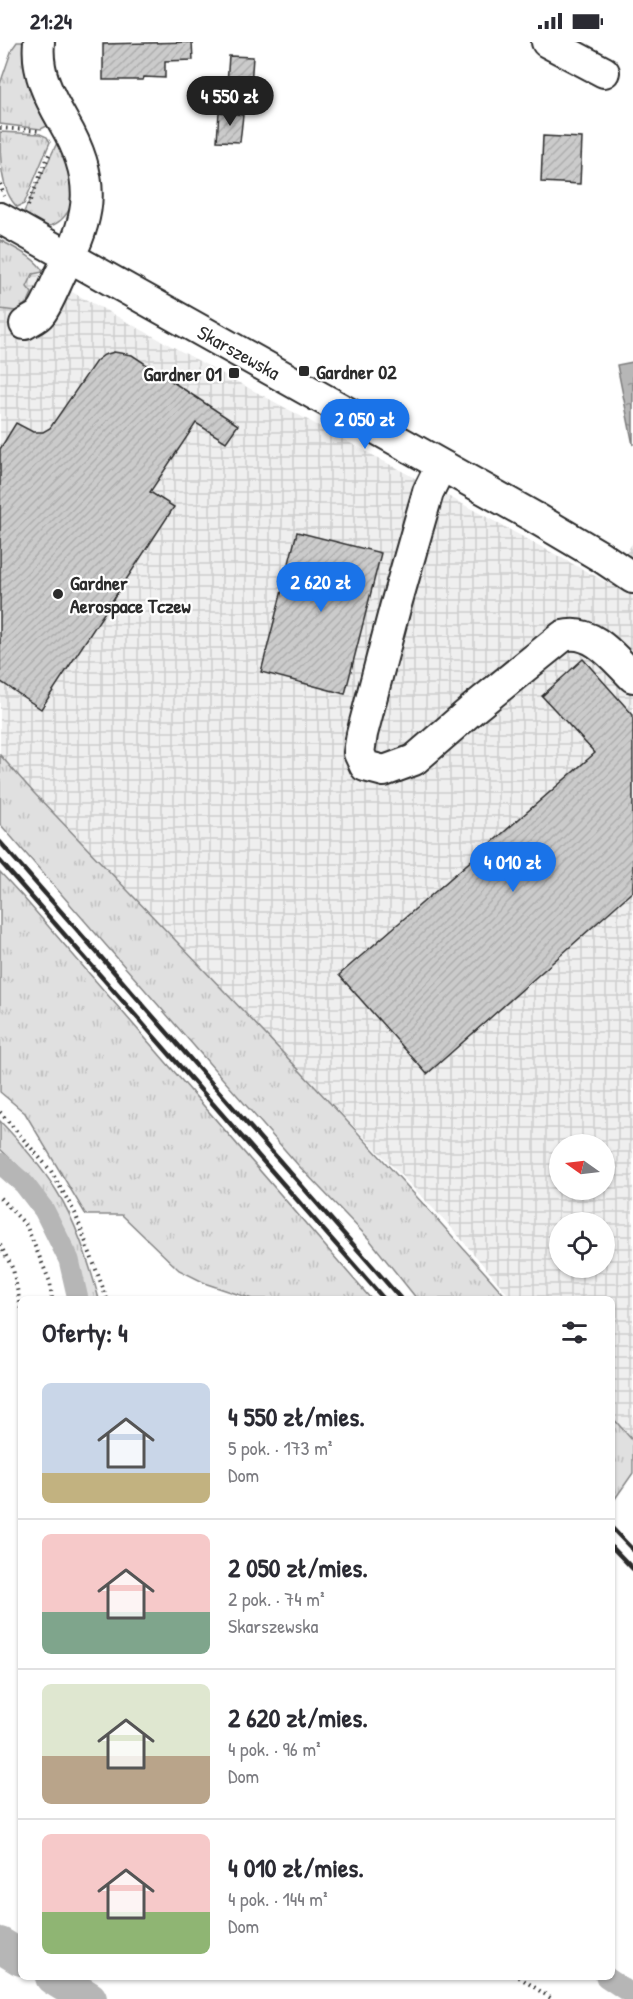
<!DOCTYPE html>
<html lang="pl">
<head>
<meta charset="utf-8">
<style>
	:root { --surface:#fff; --page:#f2f2f3; --text:#2b2b33; --muted:#7c7c81; --line:#e1e1e2; --accent:#1a73e8 }
	body { margin:0; font-family:"Patrick Hand",sans-serif; background:var(--page); color:var(--text); height:100vh; display:flex; flex-direction:column; font-size:22px; white-space:nowrap }
	* { box-sizing:border-box; margin:0 }
	p { font-size:20px; color:var(--muted) }
	.icon { flex:none; width:33px; height:33px; fill:none; stroke:currentColor; stroke-width:2; stroke-linecap:round; stroke-linejoin:round }
	.map { position:relative; flex:1; overflow:hidden }
	.details { position:absolute; left:18px; top:1254px; width:597px; height:684px; display:flex; flex-direction:column; background:var(--surface); border-radius:9px; box-shadow:0 2px 4px #0004 }
	.details>* { flex:none }
	.needle { width:39px; rotate:284deg }
	.controls { position:absolute; left:549px; top:1092px; display:grid; gap:12px }
	.controls a { display:grid; place-items:center; width:66px; height:66px; border-radius:50%; background:var(--surface); box-shadow:0 2px 4px #0004; font-size:30px }
	.price { position:absolute; translate:-50% -51px; padding:0 14px; border-radius:21px; background:var(--accent); color:#fff; font-size:20px; line-height:39px; filter:drop-shadow(0 2px 3px #0008) }
	.price::after { content:''; position:absolute; left:50%; top:36px; width:18px; height:14px; margin-left:-9px; background:inherit; clip-path:polygon(0 0,100% 0,50% 100%) }
	.price.on { background:#222; color:#fff }
	ul { padding:0; list-style:none }
	li { display:flex; align-items:center; gap:18px; height:150px; padding:0 24px }
	li+li { border-top:2px solid var(--line) }
	li span { display:grid; place-items:center; flex:none; width:168px; height:120px; border-radius:9px; color:#555 }
	li>.icon { margin-inline-start:auto }
	span .icon { width:72px; height:72px; fill:#fffc; stroke-width:1 }
	li b { font-size:26px }
	h2 { display:flex; justify-content:space-between; align-items:center; height:72px; padding:0 24px; font-size:26px }
	.status { display:flex; justify-content:space-between; align-items:center; height:42px; padding:0 30px; background:var(--surface); direction:ltr }
	.status svg { height:16px; fill:currentColor }
	.map>svg:first-child { display:block }
</style>
</head>
<body>
<div class="status"><b>21:24</b><svg viewBox="0 0 49 12"><path d="M0 12V9h3v3zM5 12V6h3v6zM10 12V3h3v9zM15 12V0h3v12zM26 1h20v11H26zM47 4h2v5h-2z"/></svg></div>
<div class="map">
<svg width="633" height="1957" viewBox="0 0 633 1957">
	<defs>
		<pattern id="industrial-grid" width="8" height="8" patternUnits="userSpaceOnUse" patternTransform="scale(1.5)"><rect width="8" height="8" fill="#efefef"/><path d="M0 4h8M4 0v8" fill="none" stroke="#cdcdcd"/></pattern>
		<pattern id="grass-tufts" width="24" height="20" patternUnits="userSpaceOnUse" patternTransform="scale(1.5)"><rect width="24" height="20" fill="#e0e0e0"/><path d="M3 7l-1-3M5 7V3M7 7l1-3M15 17l-1-3M17 17v-4M19 17l1-3" fill="none" stroke="#c0c0c0"/></pattern>
		<pattern id="water-ripples" width="26" height="14" patternUnits="userSpaceOnUse" patternTransform="scale(1.5)"><rect width="26" height="14" fill="#b6b6b6"/><path d="M2 4q2-2 4 0t4 0M15 11q2-2 4 0t4 0" fill="none" stroke="#949494"/></pattern>
		<pattern id="building-hatch" width="6" height="6" patternUnits="userSpaceOnUse" patternTransform="scale(1.5)"><rect width="6" height="6" fill="#cbcbcb"/><path d="M-1 1l2-2M0 6l6-6M5 7l2-2" fill="none" stroke="#aeaeae"/></pattern>
	</defs>
	<rect width="100%" height="100%" fill="#fff"/>
	<filter id="ink" filterUnits="userSpaceOnUse"><feTurbulence type="fractalNoise" baseFrequency=".0167" numOctaves="2"/><feDisplacementMap in="SourceGraphic" scale="12" xChannelSelector="R" yChannelSelector="G"/><feConvolveMatrix kernelMatrix="1 2 1 2 8 2 1 2 1" color-interpolation-filters="sRGB"/></filter>
	<g filter="url(#ink)">
		<path fill="url(#industrial-grid)" fill-rule="evenodd" d="M0,229l39,3 569,309 25,-41v899l-21,-25v-117h-100l-62,-73 -404,-419 -46,-52zM560,1102h44v46h-44zM560,1180h44v46h-44z"/>
		<g fill="url(#grass-tufts)" stroke="#868686" stroke-width="1.5">
			<polygon points="17,0 26,0 49,83 41,87 0,82 0,42 12,7"/>
			<path d="M0,90l40,2 7,3 3,5 -26,62 -7,3c-17,-17 -17,-50 -17,-75z"/>
			<path d="M60,98c8,24 24,60 1,80 -4,3 -7,6 -13,6 -8,1 -19,-5 -27,-8l36,-75z"/>
			<path d="M0,198c12,7 37,18 43,32l-10,2 -6,13 5,6 -4,9 -12,9 -16,-2z"/>
			<path d="M0,713l34,38c160,167 322,332 474,506h-91l-48,-60 -71,-74 -298,-341z"/>
			<polygon points="0,830 23,855 371,1257 252,1257 207,1242 179,1228 122,1173 86,1173 25,1071 0,1050"/>
			<path d="M0,1079c20,21 40,44 56,69 20,31 33,73 43,109h-11l-31,-80 -16,-25 -24,-29 -17,-16z"/>
			<polygon points="612,1375 633,1399 633,1431 612,1461"/>
		</g>
		<polygon fill="url(#water-ripples)" stroke="#7e7e7e" stroke-width="1.5" points="633,320 633,403 617,323"/>
		<g fill="none" stroke-linecap="round" stroke-linejoin="round">
			<polyline stroke="#7e7e7e" stroke-width="6" points="65,1957 72,1947"/>
			<g stroke="#b6b6b6" stroke-width="21">
				<polyline points="0,1121 24,1142 44,1168 69,1218 78,1257"/>
				<polyline points="606,1935 633,1953"/>
			</g>
			<g stroke="#b6b6b6" stroke-width="36">
				<polyline points="0,1903 21,1916"/>
				<polyline points="53,1935 89,1957"/>
			</g>
		</g>
		<g fill="url(#building-hatch)" stroke="#2b2b2b" stroke-width="1.5">
			<polygon points="192,0 193,18 165,19 165,36 144,35 143,38 103,38 103,2"/>
			<polygon points="229,14 253,15 251,43 227,41"/>
			<polygon points="219,70 243,73 240,100 217,99"/>
			<polygon points="543,94 582,96 580,142 541,140"/>
			<polygon points="114,310 132,313 238,383 226,400 196,381 150,450 174,465 41,667 0,639 0,407 16,381 33,390 43,390 50,386 96,319 104,313"/>
			<polygon points="297,490 381,511 345,652 261,630"/>
			<polygon points="583,617 633,673 633,849 427,1032 339,933 595,711 542,654"/>
		</g>
		<g fill="none" stroke-linecap="round" stroke-linejoin="round">
			<defs>
				<g id="minor">
					<polyline points="547,0 604,30"/>
					<polyline points="0,176 534,475 600,514 633,536"/>
					<path d="M25,282c4,-3 12,-6 15,-10 7,-7 17,-34 23,-45 30,-54 33,-91 1,-146 -15,-26 -28,-50 -25,-81"/>
					<path d="M441,424l-13,26 -33,116 -33,126 -3,19 6,13 19,5 30,-11 60,-52 89,-72c29,-8 51,22 70,41"/>
				</g>
			</defs>
			<use href="#minor" stroke="#2b2b2b" stroke-width="34"/>
			<g stroke="#2b2b2b" stroke-width="4" stroke-dasharray="1.5 4.5" stroke-linecap="butt">
				<polyline points="0,86 41,89"/>
				<polyline points="0,142 4,154"/>
				<polyline points="28,164 50,110"/>
				<polyline points="0,1070 51,1129 75,1171 107,1257"/>
				<polyline points="0,1156 26,1183 50,1240 52,1257"/>
				<polyline points="0,1203 13,1227 21,1266"/>
				<polyline points="519,1935 552,1957"/>
			</g>
			<use href="#minor" stroke="#fff" stroke-width="30"/>
			<g stroke="#2b2b2b" stroke-width="4.5">
				<polyline points="0,800 401,1257"/>
				<polyline points="0,819 384,1257"/>
				<polyline points="612,1486 633,1508"/>
				<polyline points="612,1505 633,1527"/>
			</g>
		</g>
	</g>
	<g fill="#2b2b2b" stroke="#fff" stroke-width="2">
		<rect x="298" y="323" width="12" height="12" rx="3"/>
		<rect x="228" y="325" width="12" height="12" rx="3"/>
		<circle cx="58" cy="552" r="6"/>
	</g>
	<g text-anchor="middle" dominant-baseline="central" stroke-width="4.5" stroke-linejoin="round" paint-order="stroke">
		<g font-size="20" fill="#2b2b2b" stroke="#fff">
			<text transform="translate(239 310) rotate(29)">Skarszewska</text>
		</g>
		<g font-size="20" font-weight="bold" fill="#2b2b2b" stroke="#fff" text-anchor="start">
			<text x="316" y="329">Gardner 02</text>
			<text x="222" y="331" text-anchor="end">Gardner 01</text>
			<text x="70" y="540">Gardner<tspan x="70" dy="23">Aerospace Tczew</tspan></text>
		</g>
	</g>
</svg>
<div class="controls">
<a><svg class="needle" viewBox="-14 -14 28 28"><path d="M0-13l5 13h-10z" fill="#e53935"/><path d="M0 13l5-13h-10z" fill="#7c7c81"/></svg></a>
<a><svg class="icon" aria-label="locate" viewBox="0 0 24 24"><circle cx="12" cy="12" r="6"/><path d="M12 2v4M12 18v4M2 12h4M18 12h4"/></svg></a>
</div>
<b class="price on" style="left:230px;top:85px">4 550 zł</b>
<b class="price" style="left:365px;top:408px">2 050 zł</b>
<b class="price" style="left:321px;top:571px">2 620 zł</b>
<b class="price" style="left:513px;top:851px">4 010 zł</b>
<section class="details">
<h2>Oferty: 4<svg class="icon" aria-label="filters" viewBox="0 0 24 24"><path d="M4 7h16M4 17h16"/><circle cx="9" cy="7" r="2"/><circle cx="15" cy="17" r="2"/></svg></h2>
<ul>
<li><span style="background:linear-gradient(#c9d6e8 75%,#c2b280 0)"><svg class="icon" aria-label="home" viewBox="0 0 24 24"><path d="M3 11l9-7 9 7M6 9v11h12V9"/></svg></span><div><b>4 550 zł/mies.</b><p>5 pok. · 173 m²</p><p>Dom</p></div></li>
<li><span style="background:linear-gradient(#f6c9c9 65%,#7fa58c 0)"><svg class="icon" aria-label="home" viewBox="0 0 24 24"><path d="M3 11l9-7 9 7M6 9v11h12V9"/></svg></span><div><b>2 050 zł/mies.</b><p>2 pok. · 74 m²</p><p>Skarszewska</p></div></li>
<li><span style="background:linear-gradient(#dfe7d0 60%,#b9a48a 0)"><svg class="icon" aria-label="home" viewBox="0 0 24 24"><path d="M3 11l9-7 9 7M6 9v11h12V9"/></svg></span><div><b>2 620 zł/mies.</b><p>4 pok. · 96 m²</p><p>Dom</p></div></li>
<li><span style="background:linear-gradient(#f6c9c9 65%,#8fb573 0)"><svg class="icon" aria-label="home" viewBox="0 0 24 24"><path d="M3 11l9-7 9 7M6 9v11h12V9"/></svg></span><div><b>4 010 zł/mies.</b><p>4 pok. · 144 m²</p><p>Dom</p></div></li>
</ul>
</section>
</div>
</body>
</html>
